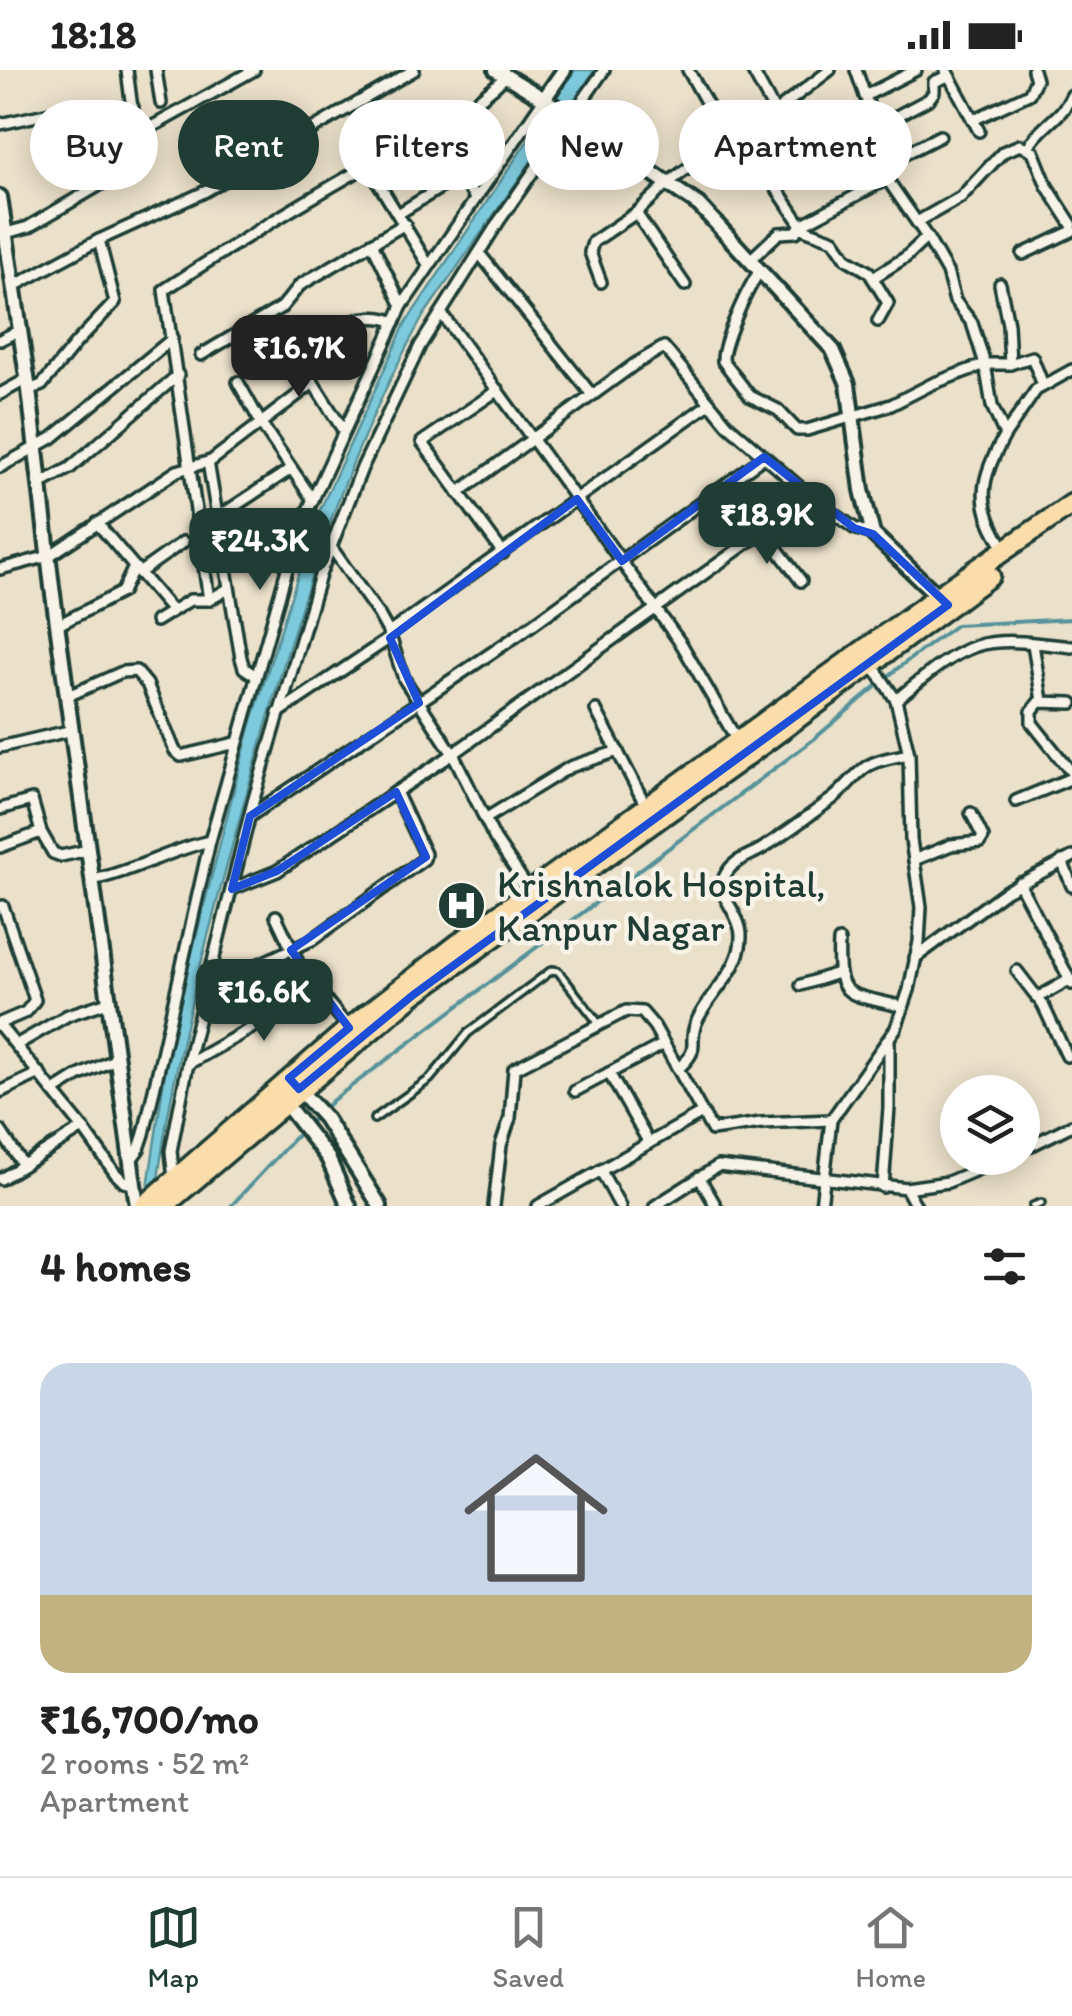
<!DOCTYPE html>
<html lang="en">
<head>
<meta charset="utf-8">
<style>
	:root { --surface:#fff; --page:#f6f6f6; --text:#222; --muted:#767676; --line:#e0e0e0; --accent:#1f3d34 }
	body { margin:0; font-family:Itim,sans-serif; background:var(--page); color:var(--text); height:100vh; display:flex; flex-direction:column; font-size:38px; white-space:nowrap }
	* { box-sizing:border-box; margin:0 }
	p { font-size:32px; color:var(--muted) }
	.icon { flex:none; width:55px; height:55px; fill:none; stroke:currentColor; stroke-width:2; stroke-linecap:round; stroke-linejoin:round }
	.map { position:relative; height:1136px; overflow:hidden }
	.sheet { display:flex; flex-direction:column; background:var(--surface); flex:1 }
	.sheet>* { flex:none }
	.guide { position:absolute; left:30px; top:30px; width:1012px; height:90px; display:flex; gap:20px }
	.fabs { position:absolute; left:940px; top:1005px; display:grid; gap:20px }
	.fabs a { display:grid; place-items:center; width:100px; height:100px; border-radius:50%; background:var(--surface); box-shadow:0 5px 25px #0003; font-size:50px }
	.price { position:absolute; translate:-50% -85px; padding:0 22px; border-radius:20px; background:var(--accent); color:#fff; font-size:32px; line-height:65px; filter:drop-shadow(0 2px 5px #0008) }
	.price::after { content:''; position:absolute; left:50%; top:60px; width:30px; height:22px; margin-left:-15px; background:inherit; clip-path:polygon(0 0,100% 0,50% 100%) }
	.price.current { background:#222; color:#fff }
	ul { padding:0; list-style:none }
	li { display:grid; align-content:center; gap:20px; height:530px; padding:0 40px }
	li+li { border-top:2px solid var(--line) }
	li span { display:grid; place-items:center; height:310px; border-radius:30px; color:#555 }
	li>.icon { margin-inline-start:auto }
	span .icon { width:180px; height:180px; fill:#fffc; stroke-width:1 }
	li b { font-size:42px }
	h2 { display:flex; justify-content:space-between; align-items:center; height:120px; padding:0 40px; font-size:42px }
	.pill { padding:0 35px; border-radius:45px; background:var(--surface); box-shadow:0 5px 25px #0003; font-size:35px; line-height:90px }
	.pill.current { background:var(--accent); color:#fff }
	.status { display:flex; justify-content:space-between; align-items:center; height:70px; padding:0 50px; background:var(--surface); direction:ltr }
	.status svg { height:28px; fill:currentColor }
	.dock { display:flex; justify-content:space-around; align-items:center; height:140px; border-top:2px solid var(--line); background:var(--surface); font-size:28px; color:var(--muted) }
	.dock a { display:grid; justify-items:center; gap:5px }
	.dock .current { color:var(--accent) }
	.map>svg:first-child { display:block }
</style>
</head>
<body>
<div class="status"><b>18:18</b><svg viewBox="0 0 49 12"><path d="M0 12V9h3v3zM5 12V6h3v6zM10 12V3h3v9zM15 12V0h3v12zM26 1h20v11H26zM47 4h2v5h-2z"/></svg></div>
<div class="map">
<svg width="1072" height="1136" viewBox="0 0 1072 1136">
	<rect width="100%" height="100%" fill="#ebe0ca"/>
	<filter id="ink" filterUnits="userSpaceOnUse"><feTurbulence type="fractalNoise" baseFrequency=".01" numOctaves="2"/><feDisplacementMap in="SourceGraphic" scale="20" xChannelSelector="R" yChannelSelector="G"/><feConvolveMatrix kernelMatrix="1 2 1 2 8 2 1 2 1" color-interpolation-filters="sRGB"/></filter>
	<g filter="url(#ink)">
		<path fill="#7dcadc" stroke="#579299" stroke-width="2.5" d="M575,0h20l-171,245c-83,146 -130,309 -175,470 -37,133 -74,264 -92,401l-10,8 23,-156 80,-311 65,-206 90,-197z"/>
		<g fill="none" stroke-linecap="round" stroke-linejoin="round">
			<g stroke="#579299" stroke-width="4">
				<polyline points="308,1055 333,1030 814,669 898,598 956,555 1072,549"/>
				<polyline points="231,1136 301,1061"/>
			</g>
			<defs>
				<g id="lane">
					<polyline points="374,1049 430,1009 468,963 552,900 558,901 600,955"/>
					<polyline points="1033,1136 1041,1133"/>
				</g>
				<g id="street">
					<polyline points="156,0 161,33"/>
					<polyline points="688,0 727,69 775,116 801,155 796,162 779,163 751,189"/>
					<polyline points="752,0 775,42"/>
					<path d="M856,0l20,57 11,52 40,58 20,35 8,29 17,22 13,41 7,42 13,29c-26,47 -30,69 1,116"/>
					<polyline points="946,0 979,61"/>
					<polyline points="865,26 916,0"/>
					<polyline points="973,50 1029,24 1036,10 1033,0"/>
					<polyline points="0,54 64,40 96,41 133,37"/>
					<polyline points="876,57 929,29 934,22 934,12 948,6"/>
					<polyline points="431,59 475,128"/>
					<polyline points="137,65 254,0"/>
					<path d="M1028,77c13,-22 34,-29 44,-52"/>
					<polyline points="885,94 940,66"/>
					<polyline points="368,96 429,196"/>
					<polyline points="636,143 685,215"/>
					<polyline points="398,144 461,105"/>
					<polyline points="917,152 961,127 1003,82 1020,75 1033,81 1047,116 1072,155"/>
					<polyline points="801,155 887,109"/>
					<polyline points="801,158 834,170 847,189 869,202 888,233 878,251"/>
					<polyline points="6,163 28,157 139,92 127,0"/>
					<polyline points="372,173 402,236"/>
					<polyline points="479,183 592,325"/>
					<polyline points="1023,184 1072,161"/>
					<path d="M760,201c-12,16 -38,72 -37,90l27,35 28,14 19,20h10l84,-25 41,-21 53,-20h25l22,-7 11,28"/>
					<polyline points="873,208 906,187 927,167"/>
					<polyline points="601,212 590,182 593,172 636,143 668,113 727,69 775,42 830,0"/>
					<polyline points="1000,214 1008,254 1010,294"/>
					<polyline points="14,216 99,170 202,123 414,0"/>
					<polyline points="441,243 682,575 738,672"/>
					<path d="M309,262c34,-2 55,-24 86,-10"/>
					<polyline points="0,270 20,260"/>
					<polyline points="290,276 343,360"/>
					<polyline points="201,285 282,237 300,215 405,154"/>
					<polyline points="238,312 262,355 313,430"/>
					<polyline points="29,320 42,315 76,273 115,232 99,170"/>
					<polyline points="498,320 422,372 503,483"/>
					<polyline points="0,324 27,309"/>
					<polyline points="1005,365 1036,320 1072,300"/>
					<polyline points="208,392 241,588 244,598 256,606"/>
					<polyline points="0,397 52,368 172,269"/>
					<polyline points="40,414 70,398 178,305"/>
					<polyline points="458,423 635,294 664,277 728,355 811,427 854,458 873,464"/>
					<polyline points="97,453 172,541"/>
					<polyline points="200,459 291,399"/>
					<polyline points="764,461 801,511"/>
					<polyline points="331,477 379,545 389,563 404,609 453,684 495,769 530,821"/>
					<polyline points="0,499 49,486 177,401 211,391 312,314"/>
					<polyline points="139,503 183,472"/>
					<path d="M209,530l-45,-310c64,-42 129,-82 196,-120 50,-28 106,-54 147,-95"/>
					<polyline points="156,551 190,530 209,530 228,519"/>
					<polyline points="58,555 122,522 134,497"/>
					<polyline points="389,563 709,334"/>
					<polyline points="1033,574 1042,631"/>
					<polyline points="70,625 122,602 136,601 147,614 175,681 181,686 236,673"/>
					<path d="M896,630c24,-19 50,-44 80,-54 29,-9 66,-2 96,1"/>
					<polyline points="1072,633 1039,632 1032,641 1032,653 1072,703"/>
					<polyline points="596,640 647,738"/>
					<polyline points="278,643 390,568"/>
					<polyline points="0,677 73,660"/>
					<polyline points="1016,731 1072,708"/>
					<polyline points="0,739 32,730 41,762 53,783 61,786 88,780"/>
					<polyline points="250,746 518,565 764,387"/>
					<polyline points="485,749 570,697 618,681"/>
					<polyline points="0,777 41,762"/>
					<polyline points="914,790 951,775 980,772 983,767 971,743"/>
					<polyline points="1062,791 1072,816"/>
					<path d="M92,810c41,-8 77,-30 118,-39"/>
					<polyline points="1019,813 1072,914"/>
					<polyline points="232,819 277,801 453,684 811,427"/>
					<polyline points="276,846 302,901 349,958"/>
					<path d="M839,871c-3,62 10,51 64,66"/>
					<polyline points="915,888 1006,821 1072,787"/>
					<polyline points="1017,901 1043,935 1067,986"/>
					<polyline points="801,915 838,903"/>
					<polyline points="207,918 312,870 424,789 425,784 396,722"/>
					<polyline points="1037,928 1069,910"/>
					<polyline points="0,953 26,942 35,930 3,836"/>
					<polyline points="0,956 83,1058 115,1103 124,1112 133,1114"/>
					<polyline points="16,975 68,945 108,932"/>
					<polyline points="188,994 278,943 317,916"/>
					<path d="M678,999c25,-23 9,-23 18,-46 13,-31 46,-52 45,-88 0,-20 -24,-40 -18,-55 8,-21 24,-22 40,-32 23,-15 47,-33 69,-49 12,-9 21,-23 34,-32 12,-8 29,-10 43,-13"/>
					<polyline points="609,1003 649,1073"/>
					<polyline points="54,1021 78,1006 116,989"/>
					<polyline points="575,1021 664,974"/>
					<polyline points="0,1022 40,1003"/>
					<polyline points="0,1060 23,1095"/>
					<polyline points="1022,1080 1072,1055"/>
					<polyline points="130,1091 139,1079 144,1064 210,771 287,499 308,440 402,236 544,29"/>
					<polyline points="601,1101 620,1136"/>
					<polyline points="177,1105 173,1100 171,1081 190,983 253,732 321,502 362,398 420,276 499,151 604,0"/>
					<polyline points="699,1107 716,1136"/>
					<polyline points="1,1109 83,1058"/>
					<polyline points="883,1117 889,1038 889,970"/>
					<polyline points="906,1118 916,1136"/>
					<polyline points="494,1136 501,1075 510,1048 514,999 626,941 642,942 654,956 712,1060 761,1053 831,1050"/>
					<polyline points="538,1136 702,1043"/>
					<polyline points="655,1136 718,1096 906,1118 948,1112 1005,1088"/>
					<polyline points="821,1136 831,1050 896,958 909,920 919,872 921,837 911,770 909,684 896,630 871,593"/>
				</g>
				<g id="secondary">
					<polyline points="496,0 544,29 699,135 833,280 848,314 862,420 873,464 943,531"/>
					<polyline points="544,29 564,0"/>
					<polyline points="0,127 29,320 52,517 137,1136"/>
					<polyline points="296,1016 325,1048 380,1136"/>
					<polyline points="282,1029 328,1088 349,1136"/>
				</g>
				<g id="highway">
					<polyline points="144,1136 349,958 459,873 938,526 1072,434"/>
					<polyline points="164,1136 413,925 748,685 990,506"/>
				</g>
			</defs>
			<use href="#lane" stroke="#1f3d34" stroke-width="12"/>
			<use href="#street" stroke="#1f3d34" stroke-width="16"/>
			<use href="#secondary" stroke="#1f3d34" stroke-width="20"/>
			<use href="#highway" stroke="#1f3d34" stroke-width="25"/>
			<use href="#lane" stroke="#f7f3e8" stroke-width="5"/>
			<use href="#street" stroke="#f7f3e8" stroke-width="9"/>
			<use href="#secondary" stroke="#f7f3e8" stroke-width="12"/>
			<use href="#highway" stroke="#faddab" stroke-width="18"/>
		</g>
	</g>
	<path fill="none" stroke="#1d4ed8" stroke-width="8" stroke-linejoin="round" d="M764,387l90,71 19,6 75,71 -535,390 -114,94 -10,-11 60,-50 -58,-78 135,-93 -30,-65 -119,79 -45,18 18,-73 169,-113 -29,-65 187,-139 45,62z"/>
	<defs>
		<symbol id="hospital-disc" viewBox="-11 -11 22 22"><circle r="9.5" fill="#1f3d34" stroke="#f7f3e8"/><path d="M-5-5h3v3.5h4V-5h3V5h-3V1.5h-4V5h-3Z" fill="#fff"/></symbol>
	</defs>
	<g fill-rule="evenodd">
		<use href="#hospital-disc" x="434" y="808" width="55" height="55"/>
	</g>
	<g text-anchor="middle" dominant-baseline="central" stroke-width="9" stroke-linejoin="round" paint-order="stroke">
		<g font-size="38" fill="#1f3d34" stroke="#f7f3e8" text-anchor="start">
			<text x="497" y="814">Krishnalok Hospital,<tspan x="497" dy="44">Kanpur Nagar</tspan></text>
		</g>
	</g>
</svg>
<div class="fabs">
<a><svg class="icon" aria-label="layers" viewBox="0 0 24 24"><path d="M12 4l9 5-9 5-9-5zM3 14l9 5 9-5"/></svg></a>
</div>
<b class="price current" style="left:299px;top:330px">₹16.7K</b>
<b class="price" style="left:767px;top:497px">₹18.9K</b>
<b class="price" style="left:260px;top:523px">₹24.3K</b>
<b class="price" style="left:264px;top:974px">₹16.6K</b>
<div class="guide">
<a class="pill">Buy</a>
<a class="pill current">Rent</a>
<a class="pill">Filters</a>
<a class="pill">New</a>
<a class="pill">Apartment</a>
</div>
</div>
<section class="sheet">
<h2>4 homes<svg class="icon" aria-label="filters" viewBox="0 0 24 24"><path d="M4 7h16M4 17h16"/><circle cx="9" cy="7" r="2"/><circle cx="15" cy="17" r="2"/></svg></h2>
<ul>
<li><span style="background:linear-gradient(#c9d6e8 75%,#c2b280 0)"><svg class="icon" aria-label="home" viewBox="0 0 24 24"><path d="M3 11l9-7 9 7M6 9v11h12V9"/></svg></span><div><b>₹16,700/mo</b><p>2 rooms · 52 m²</p><p>Apartment</p></div></li>
</ul>
</section>
<nav class="dock">
<a class="current"><svg class="icon" aria-label="map" viewBox="0 0 24 24"><path d="M3 6l6-2 6 2 6-2v14l-6 2-6-2-6 2zM9 4v14M15 6v14"/></svg>Map</a>
<a><svg class="icon" aria-label="saved" viewBox="0 0 24 24"><path d="M7 4h10v16l-5-4-5 4z"/></svg>Saved</a>
<a><svg class="icon" aria-label="home" viewBox="0 0 24 24"><path d="M3 11l9-7 9 7M6 9v11h12V9"/></svg>Home</a>
</nav>
</body>
</html>
